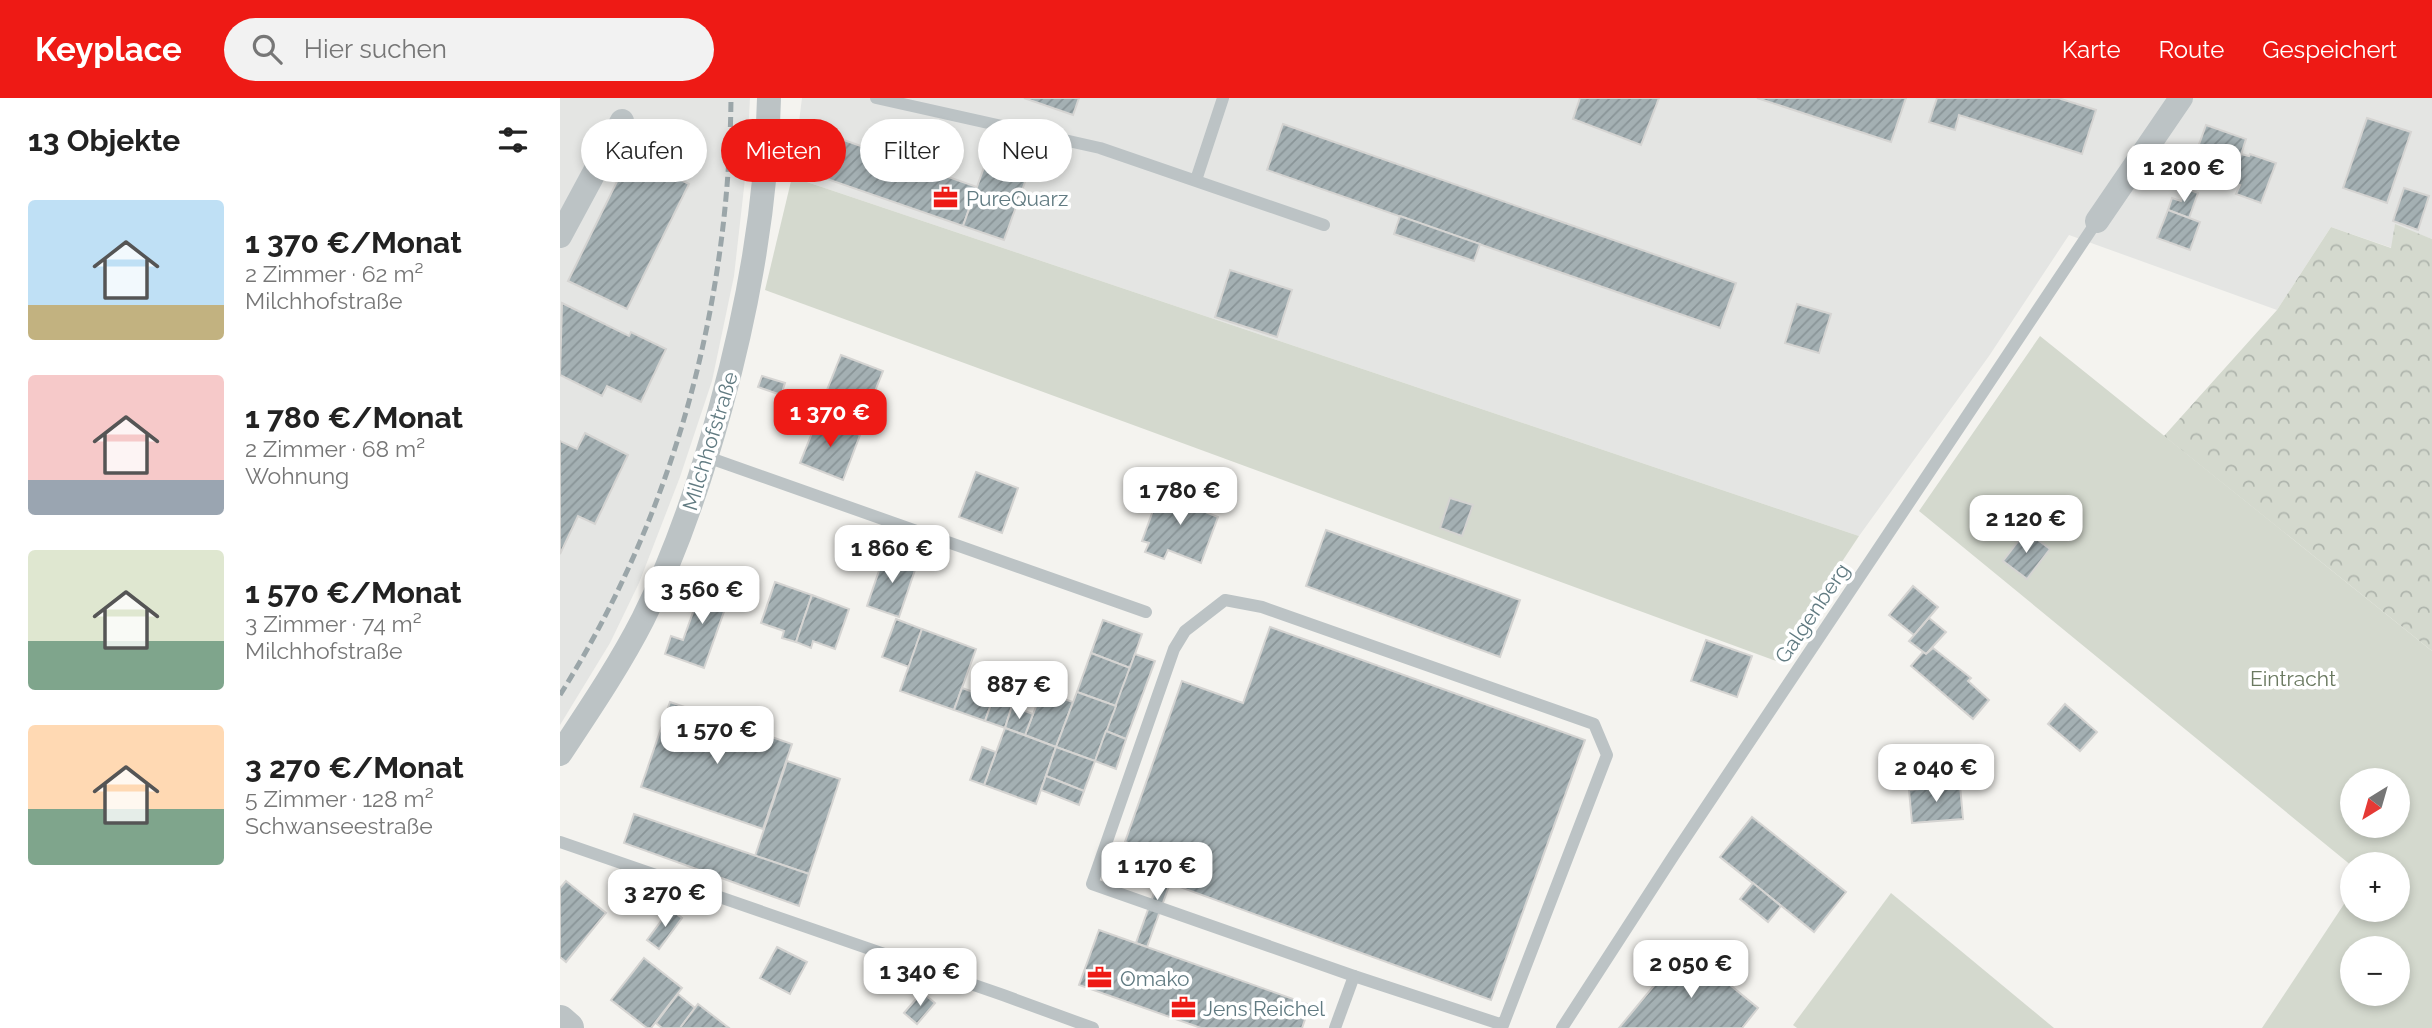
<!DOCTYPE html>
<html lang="de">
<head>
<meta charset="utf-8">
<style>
	:root { --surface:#fff; --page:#f2f2f2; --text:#222; --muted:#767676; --accent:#ee1a15 }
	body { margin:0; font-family:Raleway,sans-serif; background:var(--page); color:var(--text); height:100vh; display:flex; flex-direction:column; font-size:26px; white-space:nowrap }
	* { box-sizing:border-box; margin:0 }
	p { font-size:23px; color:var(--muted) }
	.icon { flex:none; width:38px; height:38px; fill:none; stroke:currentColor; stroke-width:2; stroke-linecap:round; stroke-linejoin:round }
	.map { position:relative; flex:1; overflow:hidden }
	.side { display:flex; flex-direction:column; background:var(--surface); width:560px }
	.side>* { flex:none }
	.guide { position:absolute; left:21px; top:21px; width:665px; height:63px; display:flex; gap:14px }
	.needle { width:46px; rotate:217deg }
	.controls { position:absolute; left:1780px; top:670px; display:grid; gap:14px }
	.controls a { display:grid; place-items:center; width:70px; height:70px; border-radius:50%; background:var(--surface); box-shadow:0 4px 10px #0003; font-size:35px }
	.price { position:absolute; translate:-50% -60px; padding:0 16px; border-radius:14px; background:#fff; color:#222; font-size:23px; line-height:46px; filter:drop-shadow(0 2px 4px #0008) }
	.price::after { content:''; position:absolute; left:50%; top:42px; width:21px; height:16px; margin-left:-10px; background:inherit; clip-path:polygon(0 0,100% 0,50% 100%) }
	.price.on { background:var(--accent); color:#fff }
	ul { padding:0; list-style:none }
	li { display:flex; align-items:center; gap:21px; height:175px; padding:0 28px }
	li span { display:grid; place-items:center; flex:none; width:196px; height:140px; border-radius:7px; color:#555 }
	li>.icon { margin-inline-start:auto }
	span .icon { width:84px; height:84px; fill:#fffc; stroke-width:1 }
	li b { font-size:30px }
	h2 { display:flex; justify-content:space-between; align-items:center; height:84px; padding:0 28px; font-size:30px }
	.pill { padding:0 24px; border-radius:32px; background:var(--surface); box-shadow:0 4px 10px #0003; font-size:24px; line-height:63px }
	.pill.on { background:var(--accent); color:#fff }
	header { display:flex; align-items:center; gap:42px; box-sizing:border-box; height:98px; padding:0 35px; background:var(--accent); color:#fff }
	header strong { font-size:33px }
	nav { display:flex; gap:38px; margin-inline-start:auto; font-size:24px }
	.search { width:490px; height:63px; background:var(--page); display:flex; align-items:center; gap:18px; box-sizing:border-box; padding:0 24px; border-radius:38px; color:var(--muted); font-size:26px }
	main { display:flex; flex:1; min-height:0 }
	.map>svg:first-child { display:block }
</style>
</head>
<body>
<header>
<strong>Keyplace</strong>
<div class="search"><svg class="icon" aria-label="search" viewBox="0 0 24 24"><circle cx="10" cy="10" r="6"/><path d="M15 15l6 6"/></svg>Hier suchen</div>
<nav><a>Karte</a><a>Route</a><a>Gespeichert</a></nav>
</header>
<main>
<section class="side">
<h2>13 Objekte<svg class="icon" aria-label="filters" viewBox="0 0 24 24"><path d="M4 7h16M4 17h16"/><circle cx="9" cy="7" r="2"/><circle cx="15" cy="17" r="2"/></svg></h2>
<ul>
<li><span style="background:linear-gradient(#bfe0f5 75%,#c2b280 0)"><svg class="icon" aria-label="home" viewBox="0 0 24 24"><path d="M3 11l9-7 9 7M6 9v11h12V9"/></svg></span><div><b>1 370 €/Monat</b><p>2 Zimmer · 62 m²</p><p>Milchhofstraße</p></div></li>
<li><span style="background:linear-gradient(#f6c9c9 75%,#9aa5b1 0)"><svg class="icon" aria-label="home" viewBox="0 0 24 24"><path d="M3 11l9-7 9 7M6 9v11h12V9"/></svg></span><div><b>1 780 €/Monat</b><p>2 Zimmer · 68 m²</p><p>Wohnung</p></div></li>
<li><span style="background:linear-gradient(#dfe7d0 65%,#7fa58c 0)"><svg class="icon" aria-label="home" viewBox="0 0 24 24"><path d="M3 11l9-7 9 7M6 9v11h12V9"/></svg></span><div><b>1 570 €/Monat</b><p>3 Zimmer · 74 m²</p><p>Milchhofstraße</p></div></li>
<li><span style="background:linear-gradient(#ffd9b3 60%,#7fa58c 0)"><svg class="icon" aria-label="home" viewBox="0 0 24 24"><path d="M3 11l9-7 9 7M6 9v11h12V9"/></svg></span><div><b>3 270 €/Monat</b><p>5 Zimmer · 128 m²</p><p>Schwanseestraße</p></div></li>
</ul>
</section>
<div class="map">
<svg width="1872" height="930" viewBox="0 0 1872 930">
	<defs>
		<pattern id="forest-crowns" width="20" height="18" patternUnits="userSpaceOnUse" patternTransform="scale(1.75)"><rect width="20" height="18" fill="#d4d9ce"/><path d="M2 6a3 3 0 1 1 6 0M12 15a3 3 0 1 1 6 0" fill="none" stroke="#afb5ad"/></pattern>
		<pattern id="building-hatch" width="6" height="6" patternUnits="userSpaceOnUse" patternTransform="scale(1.75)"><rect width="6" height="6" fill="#a4b0b3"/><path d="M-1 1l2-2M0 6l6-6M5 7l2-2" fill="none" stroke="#899497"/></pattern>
	</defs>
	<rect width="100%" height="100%" fill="#f4f3ef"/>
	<g fill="#e4e5e3">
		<polygon points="0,0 190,0 186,72 174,178 152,283 120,379 79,485 50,545 0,627"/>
		<polygon points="242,0 1872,0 1872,141 1835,127 1832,150 1771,129 1717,212 1509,137 1429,258 1299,438 232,79"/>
	</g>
	<polygon fill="url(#forest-crowns)" points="1835,126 1872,141 1872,553 1604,338 1717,212 1771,129 1831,150"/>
	<g fill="#d4d9ce" fill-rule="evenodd">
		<polygon points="232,79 1299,438 1216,563 205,192"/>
		<path d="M1480,238l392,315v377h-170l90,-136v18h46v-46h-46v2l-433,-355zM1792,682h46v46h-46zM1792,850h46v46h-46z"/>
		<polygon points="1331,795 1494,930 1237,930 1233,927"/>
	</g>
	<g fill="url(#building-hatch)" stroke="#d5d4d2" stroke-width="2">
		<polygon points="464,0 519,0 513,17"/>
		<polygon points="1020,0 1099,0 1081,47 1013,21"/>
		<polygon points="1197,0 1346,0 1331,44"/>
		<polygon points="1377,0 1498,0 1536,12 1522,56 1399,17 1395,32 1369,24"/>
		<polygon points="1807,20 1851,34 1827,105 1783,90"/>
		<polygon points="723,26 1176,185 1160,230 707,72"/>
		<polygon points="1646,27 1686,41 1678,66 1637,52"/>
		<polygon points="281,41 417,89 403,128 267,81"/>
		<polygon points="432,47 473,62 444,142 403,128"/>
		<polygon points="73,51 107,68 104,73 129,86 67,211 8,183"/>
		<polygon points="1641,53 1678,66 1681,56 1689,58 1690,56 1716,65 1701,105 1676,96 1680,87 1644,74 1648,65 1638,62"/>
		<polygon points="1625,90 1638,95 1629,120 1608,112 1612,100 1621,103"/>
		<polygon points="1844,90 1869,98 1858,132 1833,123"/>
		<polygon points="1608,112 1640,124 1630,152 1597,140"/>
		<polygon points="840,118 920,146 914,163 834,136"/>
		<polygon points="670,172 732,192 717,239 655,219"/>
		<polygon points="2,205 69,238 71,234 106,251 81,304 47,288 42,298 0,277"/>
		<polygon points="1237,206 1271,216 1259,255 1225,245"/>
		<polygon points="281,257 323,273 309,308 267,292"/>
		<polygon points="202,278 225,285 221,297 198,289"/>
		<polygon points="258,320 300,337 283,382 240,365"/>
		<polygon points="25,335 68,357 35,426 18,418 0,456 0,343 17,351"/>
		<polygon points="416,374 458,390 442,435 399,419"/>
		<polygon points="613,391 647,404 643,413 658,419 641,465 608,452 604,461 585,454 589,445 582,443 599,396 610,400"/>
		<polygon points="890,400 913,407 902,438 880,430"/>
		<polygon points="766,432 960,502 940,559 746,488"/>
		<polygon points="1466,433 1490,451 1467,481 1443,463"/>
		<polygon points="325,455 357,466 339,519 307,508"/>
		<polygon points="145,481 172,491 144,570 105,556 111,538 123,542"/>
		<polygon points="215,484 252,497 236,544 222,540 224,533 201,525"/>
		<polygon points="1353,488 1378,509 1354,537 1329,517"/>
		<polygon points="252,497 289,511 275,551 253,543 251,550 236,544"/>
		<polygon points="1369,520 1386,534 1366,556 1349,543"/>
		<polygon points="336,521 362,531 349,569 322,559"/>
		<polygon points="543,522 582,536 570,570 531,555"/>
		<polygon points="710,529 1025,642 931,902 617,788 625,765 565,744 622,583 683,605"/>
		<polygon points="362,531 416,551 394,612 340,593"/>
		<polygon points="1146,542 1192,558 1177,599 1131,583"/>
		<polygon points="1373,550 1411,580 1408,583 1429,602 1413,621 1351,568 1363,554 1366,556"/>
		<polygon points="531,555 570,570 556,608 517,594"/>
		<polygon points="575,556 595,563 566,641 546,633"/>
		<polygon points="402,590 433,601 425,623 394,612"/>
		<polygon points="482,593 513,604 496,649 465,637"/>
		<polygon points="517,594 556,608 535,663 496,649"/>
		<polygon points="433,601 452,608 445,630 425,623"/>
		<polygon points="110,604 232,646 203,731 81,689"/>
		<polygon points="1505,606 1537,634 1520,653 1488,626"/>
		<polygon points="452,608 473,616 465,637 445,630"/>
		<polygon points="445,630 496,649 476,706 424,687"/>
		<polygon points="546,633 566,641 556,671 535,663"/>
		<polygon points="422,649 436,654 424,687 410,682"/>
		<polygon points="496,649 535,663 524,693 486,678"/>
		<polygon points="227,663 280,681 249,776 195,758"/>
		<polygon points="486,678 524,693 519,707 481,692"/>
		<polygon points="1400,687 1403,721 1352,725 1349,692"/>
		<polygon points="74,716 249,776 239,808 64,745"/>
		<polygon points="1192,719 1286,794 1254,834 1160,759"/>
		<polygon points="607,759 618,763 587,849 576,845"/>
		<polygon points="6,783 46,815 6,864 0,859 0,790"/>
		<polygon points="1193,785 1221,808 1208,824 1180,801"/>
		<polygon points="110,811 122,820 99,851 87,842"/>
		<polygon points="539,832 750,907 742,930 641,930 519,887"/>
		<polygon points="217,849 247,864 230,896 200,880"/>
		<polygon points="1125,850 1198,910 1182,930 1059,930"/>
		<polygon points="84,860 122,890 91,930 87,930 51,902"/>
		<polygon points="362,894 375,905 357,926 344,915"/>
		<polygon points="118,896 135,910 120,930 102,930 96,925"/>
		<polygon points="138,906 169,930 120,930"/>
	</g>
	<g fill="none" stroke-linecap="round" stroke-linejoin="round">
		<g stroke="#bcc3c5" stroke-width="12">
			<polyline points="316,0 540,50 764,127"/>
			<polyline points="636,82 663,0"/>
			<polyline points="147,359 586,514"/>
			<polygon points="665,502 702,509 1034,626 1047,657 943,927 794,878 532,786 614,551 625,533"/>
			<polyline points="0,744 443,897 533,930"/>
			<polyline points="775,930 794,878"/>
			<polyline points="1002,930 1114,757 1537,123"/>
		</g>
		<g stroke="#bcc3c5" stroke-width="24">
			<polyline points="1537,123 1621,0"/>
			<polyline points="0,138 62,23"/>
			<path d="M0,656c29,-44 59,-88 83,-135 34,-68 58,-140 78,-213 28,-102 46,-203 48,-308"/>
		</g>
		<polyline stroke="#bcc3c5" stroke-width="32" points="0,923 8,930"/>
		<path stroke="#9ba6a9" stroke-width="5" stroke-dasharray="10 5" stroke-linecap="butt" d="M0,597c113,-180 169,-386 171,-597"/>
	</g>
	<defs>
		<symbol id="office-bare" viewBox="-9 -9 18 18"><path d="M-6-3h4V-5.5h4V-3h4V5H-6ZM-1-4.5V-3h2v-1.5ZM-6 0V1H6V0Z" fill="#ee1a15" stroke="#fff" stroke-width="2.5" paint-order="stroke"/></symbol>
	</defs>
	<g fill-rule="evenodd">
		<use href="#office-bare" x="368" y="82" width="35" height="35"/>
		<use href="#office-bare" x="522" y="862" width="35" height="35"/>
		<use href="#office-bare" x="606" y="892" width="35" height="35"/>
	</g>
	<g text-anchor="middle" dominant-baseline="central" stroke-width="7" stroke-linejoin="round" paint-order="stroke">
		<g font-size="21" fill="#617b82" stroke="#fff" text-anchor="start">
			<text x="406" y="100">PureQuarz</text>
			<text x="560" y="880">Omako</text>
			<text x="643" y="910">Jens Reichel</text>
		</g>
		<g font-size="21" fill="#617b82" stroke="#fff">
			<text transform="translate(150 343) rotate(-73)">Milchhofstraße</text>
			<text transform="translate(1252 515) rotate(-56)">Galgenberg</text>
		</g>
		<g font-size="21" fill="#6a7960" stroke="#fff">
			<text x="1733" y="580">Eintracht</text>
		</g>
	</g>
</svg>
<div class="controls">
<a><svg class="needle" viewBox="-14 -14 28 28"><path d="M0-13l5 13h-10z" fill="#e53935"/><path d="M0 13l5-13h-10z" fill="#767676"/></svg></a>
<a>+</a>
<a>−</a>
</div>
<b class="price" style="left:1624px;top:106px">1 200 €</b>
<b class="price on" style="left:270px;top:351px">1 370 €</b>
<b class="price" style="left:620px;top:429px">1 780 €</b>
<b class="price" style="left:1466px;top:457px">2 120 €</b>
<b class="price" style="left:332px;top:487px">1 860 €</b>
<b class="price" style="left:142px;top:528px">3 560 €</b>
<b class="price" style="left:459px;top:623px">887 €</b>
<b class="price" style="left:157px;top:668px">1 570 €</b>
<b class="price" style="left:1376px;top:706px">2 040 €</b>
<b class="price" style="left:597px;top:804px">1 170 €</b>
<b class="price" style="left:105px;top:831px">3 270 €</b>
<b class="price" style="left:1131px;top:902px">2 050 €</b>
<b class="price" style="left:360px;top:910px">1 340 €</b>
<div class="guide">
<a class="pill">Kaufen</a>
<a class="pill on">Mieten</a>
<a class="pill">Filter</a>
<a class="pill">Neu</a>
</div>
</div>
</main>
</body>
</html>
